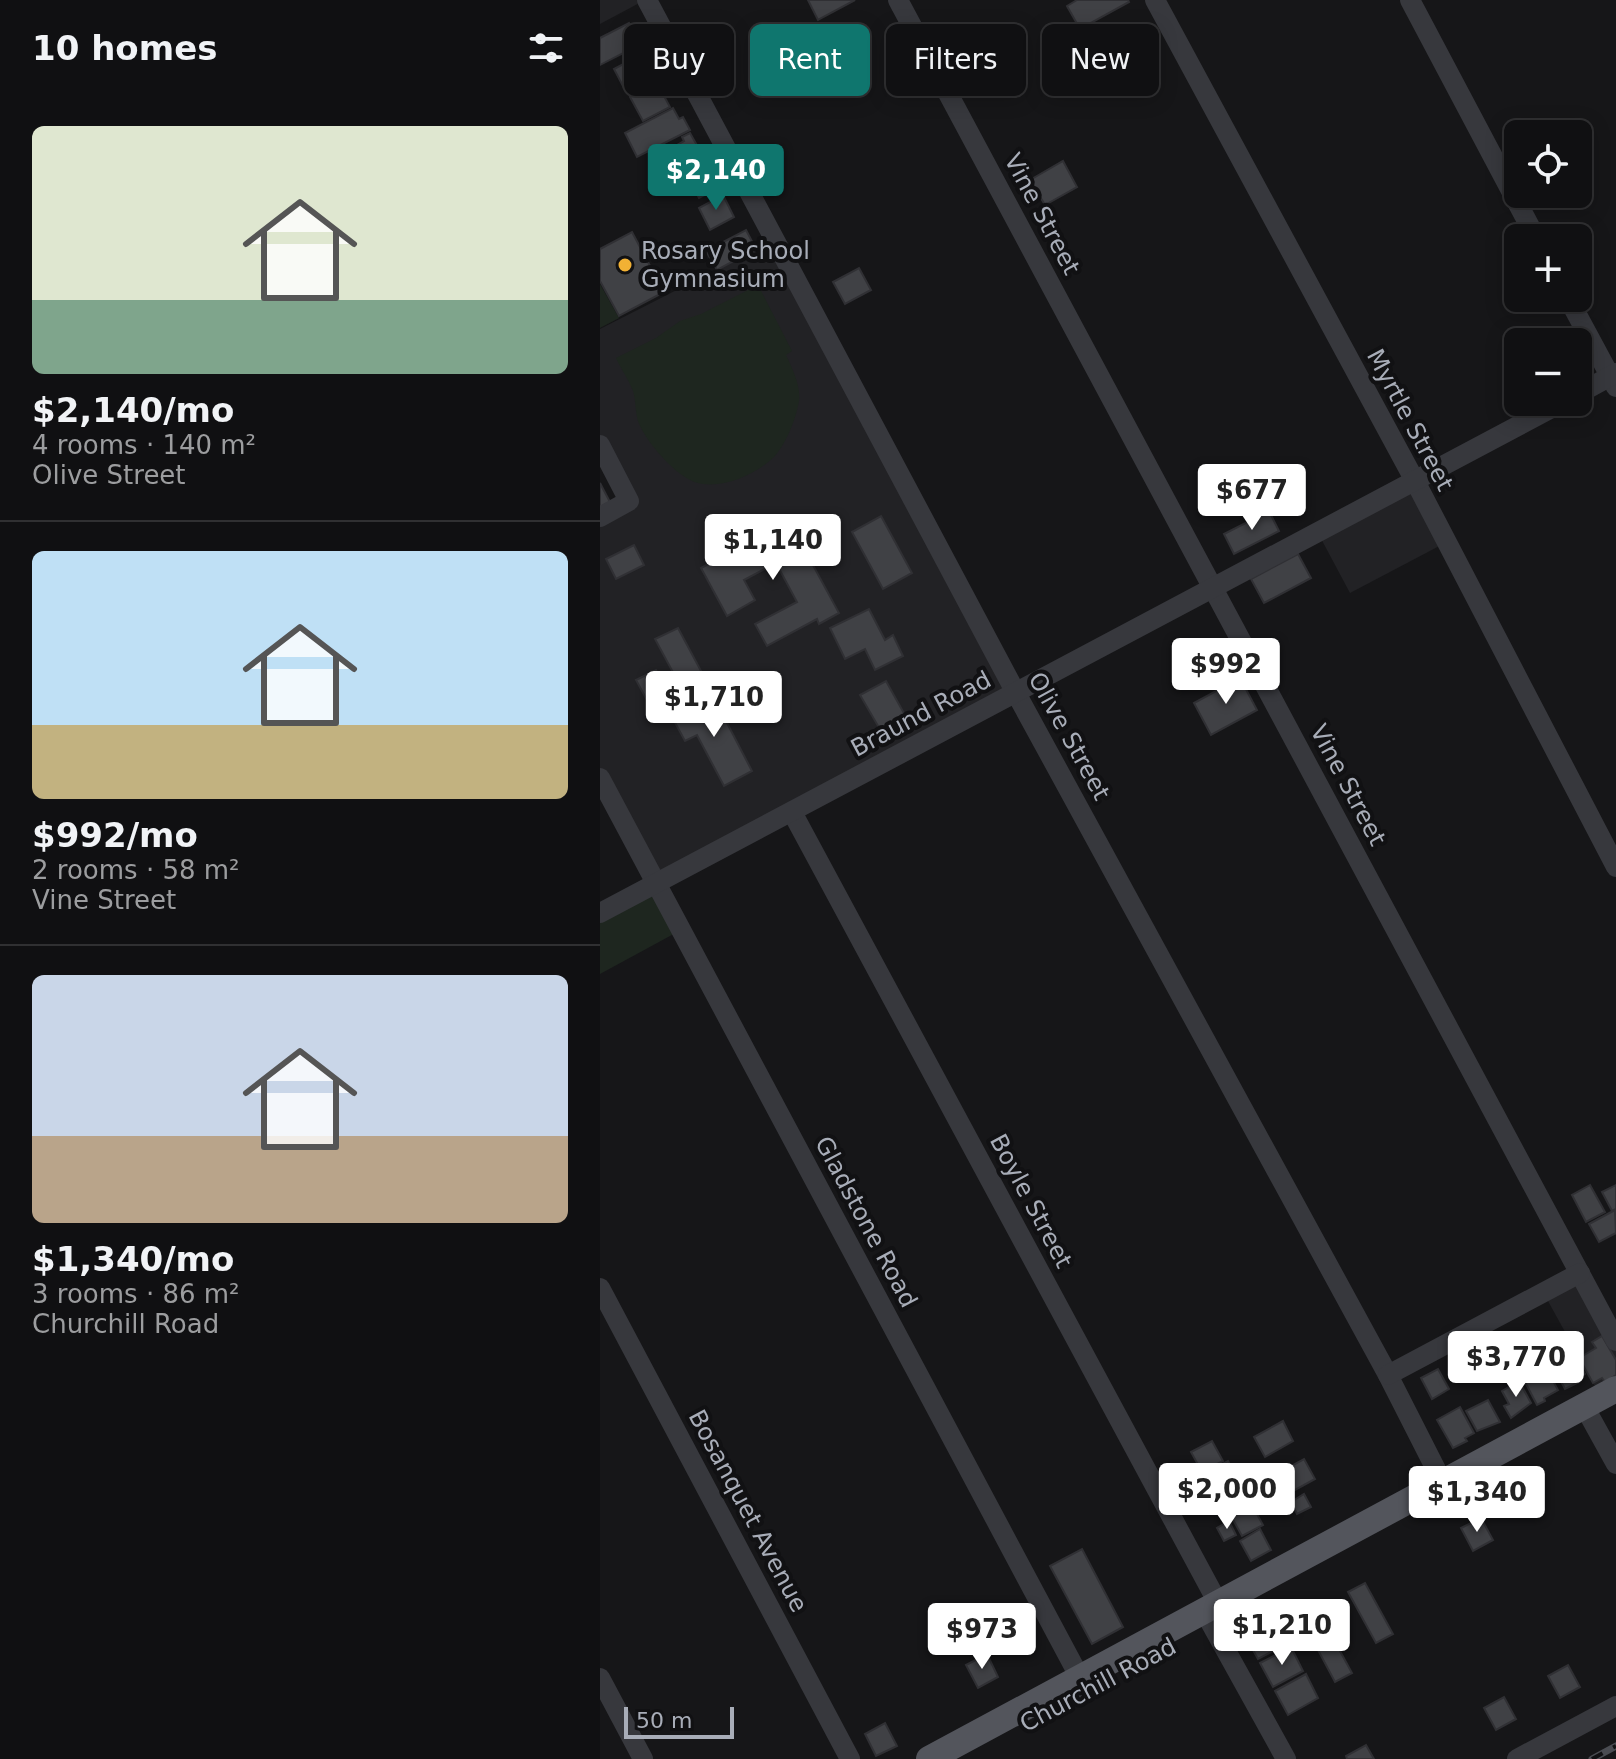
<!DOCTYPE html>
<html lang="en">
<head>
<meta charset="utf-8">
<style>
	:root { --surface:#101012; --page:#1e1e20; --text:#f1f3f6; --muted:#9c9d9f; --line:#303032; --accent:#0f766e }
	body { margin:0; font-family:"DejaVu Sans",sans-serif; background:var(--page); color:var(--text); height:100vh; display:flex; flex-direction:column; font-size:30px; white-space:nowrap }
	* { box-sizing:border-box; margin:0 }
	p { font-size:26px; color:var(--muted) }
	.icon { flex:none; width:44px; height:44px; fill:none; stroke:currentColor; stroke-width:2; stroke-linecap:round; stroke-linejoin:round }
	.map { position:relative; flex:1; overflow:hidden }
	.drawer { display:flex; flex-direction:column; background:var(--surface); width:600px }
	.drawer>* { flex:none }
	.banner { position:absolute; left:24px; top:24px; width:760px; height:72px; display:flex; gap:16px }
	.tools { position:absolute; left:904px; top:120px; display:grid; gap:16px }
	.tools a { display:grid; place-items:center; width:88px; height:88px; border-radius:12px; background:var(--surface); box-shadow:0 4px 20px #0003,0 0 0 2px var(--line); font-size:40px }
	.scale { position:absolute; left:24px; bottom:20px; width:110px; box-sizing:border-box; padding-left:8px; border:4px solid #a8adb8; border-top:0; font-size:22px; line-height:28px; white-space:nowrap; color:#a8adb8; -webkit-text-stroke:6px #111113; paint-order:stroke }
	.price { position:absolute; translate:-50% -68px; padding:0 18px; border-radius:8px; background:#fff; color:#222; font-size:26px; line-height:52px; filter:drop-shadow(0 2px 4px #0008) }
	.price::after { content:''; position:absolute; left:50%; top:48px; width:24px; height:18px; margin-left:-12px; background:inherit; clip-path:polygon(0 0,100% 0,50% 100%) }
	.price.active { background:var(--accent); color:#fff }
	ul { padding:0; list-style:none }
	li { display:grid; align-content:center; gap:16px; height:424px; padding:0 32px }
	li+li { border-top:2px solid var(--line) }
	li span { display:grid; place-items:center; height:248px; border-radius:12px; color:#555 }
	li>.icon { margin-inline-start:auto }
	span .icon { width:144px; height:144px; fill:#fffc; stroke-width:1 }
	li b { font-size:34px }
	h2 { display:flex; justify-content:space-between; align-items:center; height:96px; padding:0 32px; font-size:34px }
	.chip { padding:0 28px; border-radius:12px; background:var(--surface); box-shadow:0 4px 20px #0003,0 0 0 2px var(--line); font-size:28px; line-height:72px }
	.chip.active { background:var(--accent); color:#fff }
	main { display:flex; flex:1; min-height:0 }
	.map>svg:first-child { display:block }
</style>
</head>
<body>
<main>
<section class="drawer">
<h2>10 homes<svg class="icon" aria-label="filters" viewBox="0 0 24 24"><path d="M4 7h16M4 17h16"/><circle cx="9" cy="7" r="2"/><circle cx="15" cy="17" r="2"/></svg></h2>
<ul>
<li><span style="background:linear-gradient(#dfe7d0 70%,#7fa58c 0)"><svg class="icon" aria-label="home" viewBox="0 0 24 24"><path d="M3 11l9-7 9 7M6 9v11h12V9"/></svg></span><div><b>$2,140/mo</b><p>4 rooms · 140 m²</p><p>Olive Street</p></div></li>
<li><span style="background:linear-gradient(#bfe0f5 70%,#c2b280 0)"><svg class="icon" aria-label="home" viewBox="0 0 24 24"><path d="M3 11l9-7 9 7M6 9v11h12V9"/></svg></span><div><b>$992/mo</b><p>2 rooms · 58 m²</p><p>Vine Street</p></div></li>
<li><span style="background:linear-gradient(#c9d6e8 65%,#b9a48a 0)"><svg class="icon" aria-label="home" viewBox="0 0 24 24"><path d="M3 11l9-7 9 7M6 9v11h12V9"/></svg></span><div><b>$1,340/mo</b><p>3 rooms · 86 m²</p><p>Churchill Road</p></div></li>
</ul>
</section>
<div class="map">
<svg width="1016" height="1759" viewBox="0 0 1016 1759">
	<rect width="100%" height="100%" fill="#161618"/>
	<g fill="#222225">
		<polygon points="0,0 45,0 0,24"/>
		<polygon points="175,240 416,693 56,884 0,778 0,517 29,501 0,445 0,329"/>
		<polygon points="815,481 845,543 750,593 718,533"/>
		<polygon points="980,1273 1016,1324 1016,1389 1001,1397 943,1292"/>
	</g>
	<g fill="#1e261f">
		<polygon points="0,284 19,318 0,328"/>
		<path d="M158,285l34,66 -6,4c6,13 15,31 13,46 -3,18 -13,43 -25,56 -21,20 -64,38 -89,20 -17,-11 -40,-37 -47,-56 -3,-10 -2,-20 -5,-30 -4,-11 -12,-22 -17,-33l40,-20 24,-17 21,-7z"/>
		<polygon points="56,884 81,930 0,974 0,913"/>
	</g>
	<g fill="#404145" stroke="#303034" stroke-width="2">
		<polygon points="208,0 255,0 218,20"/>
		<polygon points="477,0 528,0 529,2 480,29 467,6"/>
		<polygon points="29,23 41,44 0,65 0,38"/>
		<polygon points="44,53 55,74 25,90 14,69"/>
		<polygon points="57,83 70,107 43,121 30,97"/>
		<polygon points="73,108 79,119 83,117 90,130 37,157 25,133"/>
		<polygon points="90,133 103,156 71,173 61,154 84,141 82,137"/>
		<polygon points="463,161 477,187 445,205 430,180"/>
		<polygon points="106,165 118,188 99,198 87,175"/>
		<polygon points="123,195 134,217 110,230 99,208"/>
		<polygon points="146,230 156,249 117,270 106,251"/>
		<polygon points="32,232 64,292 19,316 0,281 0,249"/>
		<polygon points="259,268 271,290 245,304 233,282"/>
		<polygon points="0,483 10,502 0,507"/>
		<polygon points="669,511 679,531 634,554 624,534"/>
		<polygon points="281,516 312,573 283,589 252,532"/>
		<polygon points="189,521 239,613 219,624 217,619 167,646 155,624 197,602 176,563 144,580 155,600 127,616 101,568"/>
		<polygon points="34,545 44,565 16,579 6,559"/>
		<polygon points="698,554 711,578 664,603 651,579"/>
		<polygon points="269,609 285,640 293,635 303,656 275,670 265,649 245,659 230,628"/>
		<polygon points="78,628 108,684 54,713 36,680 56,670 62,683 75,676 55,639"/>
		<polygon points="640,678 657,710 611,735 594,703"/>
		<polygon points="286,681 310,724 285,738 260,695"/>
		<polygon points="113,696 152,771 124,786 97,735 85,741 72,717"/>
		<polygon points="990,1185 1005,1212 986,1222 972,1195"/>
		<polygon points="1016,1185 1016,1209 1012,1211 1002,1192"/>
		<polygon points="1015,1210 1016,1233 999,1242 989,1224"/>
		<polygon points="1002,1336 1016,1360 1016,1375 1005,1382 1002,1378 993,1383 979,1358 996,1348 992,1342"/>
		<polygon points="975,1356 985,1374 977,1379 979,1382 965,1389 957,1374 961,1372 958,1366"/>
		<polygon points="946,1368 958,1390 944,1398 945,1401 937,1405 924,1380"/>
		<polygon points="838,1369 849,1389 832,1399 821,1378"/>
		<polygon points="919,1381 931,1403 911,1418 904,1406 909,1404 902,1391"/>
		<polygon points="888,1400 900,1422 877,1431 866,1411"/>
		<polygon points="860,1407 874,1433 865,1438 867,1441 853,1448 837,1420"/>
		<polygon points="683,1421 693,1441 665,1457 654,1437"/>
		<polygon points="612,1441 623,1461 602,1472 591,1452"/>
		<polygon points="704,1459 715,1479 686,1495 675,1475"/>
		<polygon points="628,1461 639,1481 618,1492 607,1472"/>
		<polygon points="606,1477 613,1491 601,1497 594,1483"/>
		<polygon points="637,1485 648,1505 627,1516 616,1496"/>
		<polygon points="704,1494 711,1507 697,1514 691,1502"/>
		<polygon points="652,1505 663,1525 642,1536 631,1516"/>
		<polygon points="881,1518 893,1540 873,1551 861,1528"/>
		<polygon points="629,1521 636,1535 624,1541 617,1528"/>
		<polygon points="660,1529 671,1550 651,1561 640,1541"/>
		<polygon points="482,1549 523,1627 492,1644 450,1566"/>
		<polygon points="765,1583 793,1634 776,1643 748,1592"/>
		<polygon points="717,1609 752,1673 735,1682 701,1618"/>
		<polygon points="676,1619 688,1643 658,1659 645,1636"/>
		<polygon points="691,1647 703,1671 673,1687 660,1663"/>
		<polygon points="387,1654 398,1677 378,1688 366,1665"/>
		<polygon points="968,1665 980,1687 960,1698 948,1676"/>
		<polygon points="706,1674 718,1698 688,1715 675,1691"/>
		<polygon points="904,1697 916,1719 896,1730 884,1708"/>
		<polygon points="285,1723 297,1746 276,1756 265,1734"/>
		<polygon points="766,1745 774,1759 747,1759 746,1756"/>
	</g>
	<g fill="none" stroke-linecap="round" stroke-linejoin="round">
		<g stroke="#37383d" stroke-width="20">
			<polyline points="47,0 416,693 788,1375 849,1495"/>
			<polyline points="298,0 1016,1341"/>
			<polyline points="555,0 815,481 1016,867"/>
			<polyline points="810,0 936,238"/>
			<polyline points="968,298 1016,387"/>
			<polyline points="978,394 1016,373"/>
			<polyline points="0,445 29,501 0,517"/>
			<polyline points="0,778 487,1691"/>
			<polyline points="192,812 625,1616"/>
			<polyline points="0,913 963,402"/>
			<polyline points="0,1288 250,1759"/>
			<polyline points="788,1375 980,1273"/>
			<polyline points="984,1406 1016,1464"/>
			<polyline points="604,1611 686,1759"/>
			<polyline points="0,1678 43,1759"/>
			<polyline points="917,1759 1016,1706"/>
		</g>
		<polyline stroke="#53555c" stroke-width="26" points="329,1759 1016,1389"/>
		<defs>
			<polyline id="rail" points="992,1759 1016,1746"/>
		</defs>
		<use href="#rail" stroke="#4a4c52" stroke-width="7"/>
		<use href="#rail" stroke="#111113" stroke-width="4" stroke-dasharray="12" stroke-linecap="butt"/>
	</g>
	<circle fill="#f2b134" stroke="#111113" stroke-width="3" cx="25" cy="265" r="8"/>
	<g text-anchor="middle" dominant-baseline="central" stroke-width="8" stroke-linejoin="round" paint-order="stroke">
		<g font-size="24" fill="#a8adb8" stroke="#111113">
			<text transform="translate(442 214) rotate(62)">Vine Street</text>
			<text transform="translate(810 420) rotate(62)">Myrtle Street</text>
			<text transform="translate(321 714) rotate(-28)">Braund Road</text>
			<text transform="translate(469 736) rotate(61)">Olive Street</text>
			<text transform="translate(748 785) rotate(62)">Vine Street</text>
			<text transform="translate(431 1201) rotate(62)">Boyle Street</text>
			<text transform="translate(266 1222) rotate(62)">Gladstone Road</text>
			<text transform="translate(148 1511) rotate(62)">Bosanquet Avenue</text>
			<text transform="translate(498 1685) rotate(-28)">Churchill Road</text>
		</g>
		<g font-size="24" fill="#a8adb8" stroke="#111113" text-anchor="start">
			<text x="41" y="251">Rosary School<tspan x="41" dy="28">Gymnasium</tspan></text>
		</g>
	</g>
</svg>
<div class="tools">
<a><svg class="icon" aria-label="locate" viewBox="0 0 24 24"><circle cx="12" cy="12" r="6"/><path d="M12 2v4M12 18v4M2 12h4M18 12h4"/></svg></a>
<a>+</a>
<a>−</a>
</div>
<div class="scale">50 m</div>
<b class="price active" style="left:116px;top:212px">$2,140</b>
<b class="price" style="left:652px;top:532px">$677</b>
<b class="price" style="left:173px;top:582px">$1,140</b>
<b class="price" style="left:626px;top:706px">$992</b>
<b class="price" style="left:114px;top:739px">$1,710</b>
<b class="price" style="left:916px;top:1399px">$3,770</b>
<b class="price" style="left:627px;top:1531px">$2,000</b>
<b class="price" style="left:877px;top:1534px">$1,340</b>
<b class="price" style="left:682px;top:1667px">$1,210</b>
<b class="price" style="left:382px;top:1671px">$973</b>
<div class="banner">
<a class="chip">Buy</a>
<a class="chip active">Rent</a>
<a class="chip">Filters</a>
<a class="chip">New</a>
</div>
</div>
</main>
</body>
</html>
